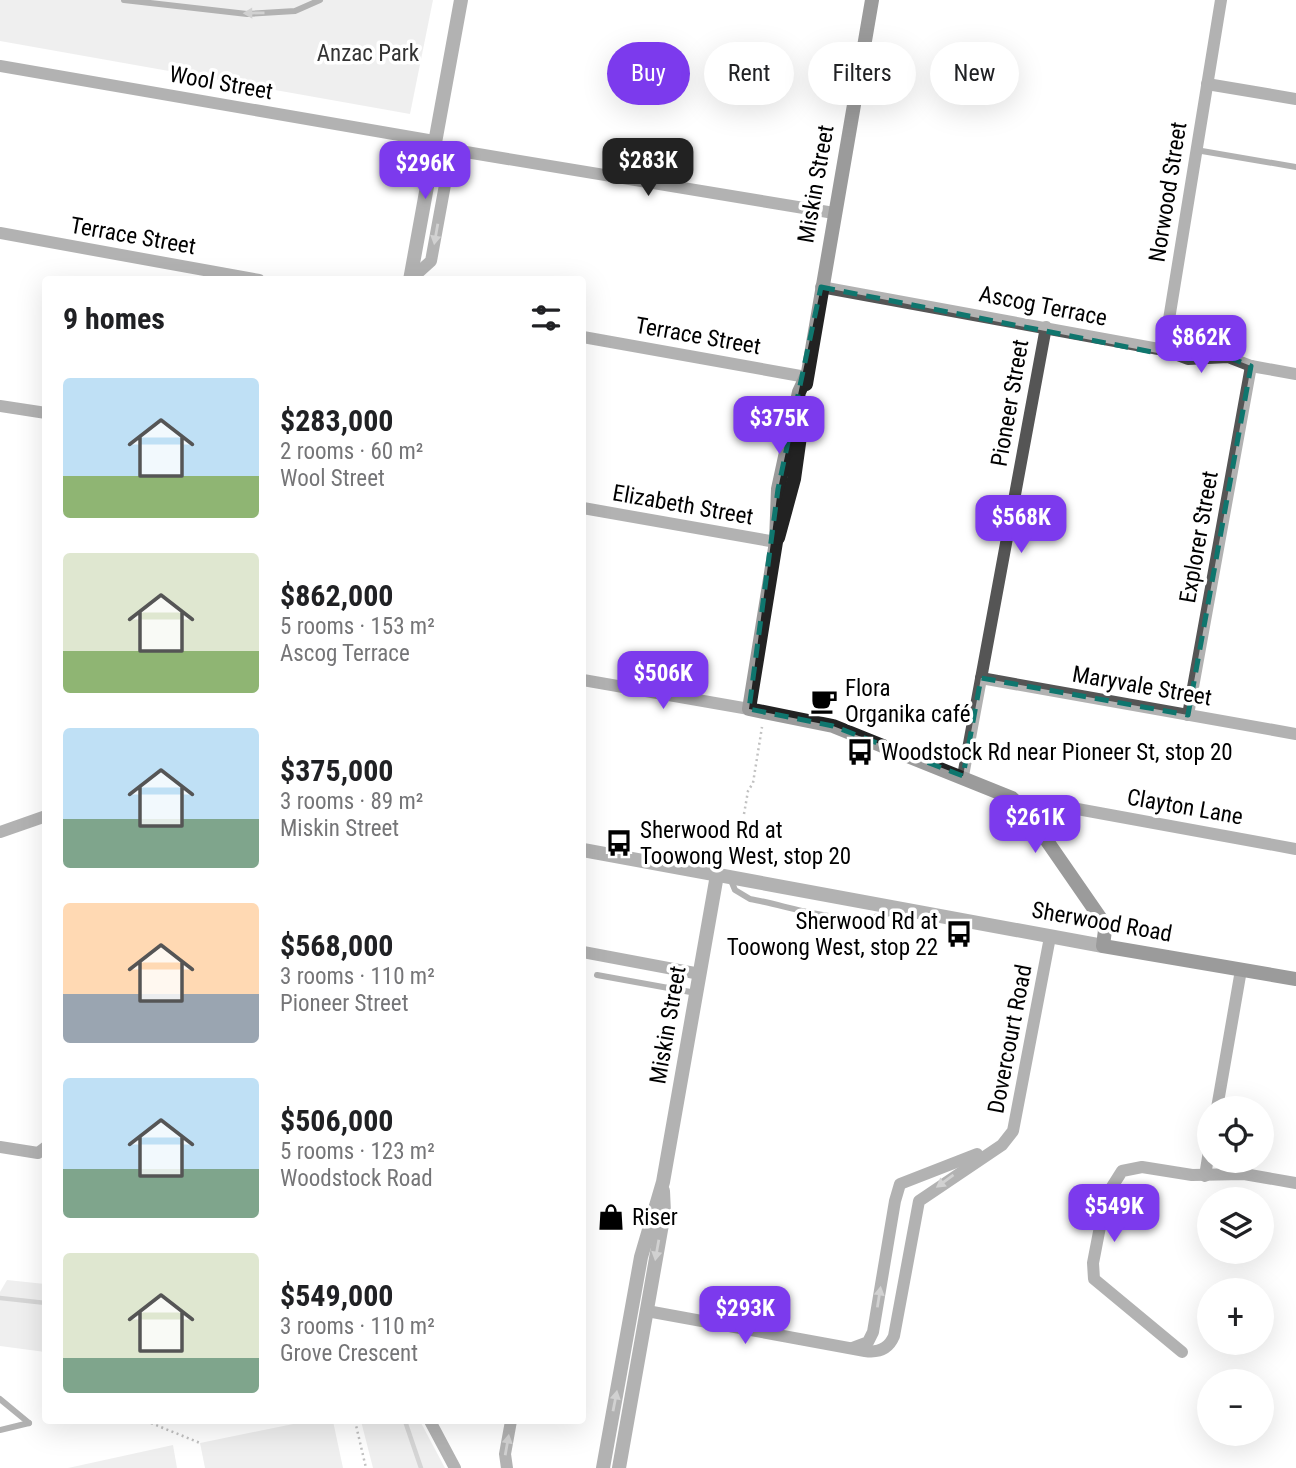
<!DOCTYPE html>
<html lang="en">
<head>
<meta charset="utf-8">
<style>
	:root { --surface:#fff; --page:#f6f6f6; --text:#202124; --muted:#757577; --accent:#7c3aed }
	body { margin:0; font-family:"Roboto Condensed",sans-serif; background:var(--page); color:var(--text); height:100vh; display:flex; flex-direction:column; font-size:26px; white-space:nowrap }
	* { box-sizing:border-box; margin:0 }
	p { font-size:23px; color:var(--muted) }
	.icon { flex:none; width:38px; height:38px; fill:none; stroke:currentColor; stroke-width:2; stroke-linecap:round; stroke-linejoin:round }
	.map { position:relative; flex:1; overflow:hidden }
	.details { position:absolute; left:42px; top:276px; width:544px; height:1148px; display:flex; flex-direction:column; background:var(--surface); border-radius:7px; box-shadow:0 7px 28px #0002 }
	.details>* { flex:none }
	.guide { position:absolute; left:607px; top:42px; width:583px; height:63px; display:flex; gap:14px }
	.controls { position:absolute; left:1197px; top:1096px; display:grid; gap:14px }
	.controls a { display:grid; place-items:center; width:77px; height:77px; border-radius:50%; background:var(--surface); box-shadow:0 7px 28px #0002; font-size:35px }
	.price { position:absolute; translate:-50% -60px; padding:0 16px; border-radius:14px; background:var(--accent); color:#fff; font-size:23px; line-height:46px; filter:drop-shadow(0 2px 4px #0008) }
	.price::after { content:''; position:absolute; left:50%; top:42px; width:21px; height:16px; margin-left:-10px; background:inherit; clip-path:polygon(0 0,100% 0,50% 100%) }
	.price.current { background:#222; color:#fff }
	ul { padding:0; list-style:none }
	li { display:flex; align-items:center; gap:21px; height:175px; padding:0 21px }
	li span { display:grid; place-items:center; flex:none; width:196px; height:140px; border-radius:7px; color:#555 }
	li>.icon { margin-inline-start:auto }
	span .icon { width:84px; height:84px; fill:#fffc; stroke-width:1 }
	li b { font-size:30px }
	h2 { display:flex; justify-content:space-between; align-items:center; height:84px; padding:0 21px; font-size:30px }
	.chip { padding:0 24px; border-radius:32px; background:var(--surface); box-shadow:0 7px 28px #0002; font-size:24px; line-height:63px }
	.chip.current { background:var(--accent); color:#fff }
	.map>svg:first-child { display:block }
</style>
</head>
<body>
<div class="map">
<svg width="1296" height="1468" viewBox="0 0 1296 1468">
	<rect width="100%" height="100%" fill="#fff"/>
	<g fill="#dcdcdc">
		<polygon points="0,0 433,0 410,114 0,41"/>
		<polygon points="7,1280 45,1284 45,1352 0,1346 0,1292"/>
		<polygon points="308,1421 333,1421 343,1468 205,1468 200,1443"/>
		<polygon points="361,1421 420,1421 445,1468 373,1468"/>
		<polygon points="173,1445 177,1468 68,1468"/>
	</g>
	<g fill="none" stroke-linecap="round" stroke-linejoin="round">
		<g stroke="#a3a3a3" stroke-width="4.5">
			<polyline points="0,1298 46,1303"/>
			<polyline points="405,1421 421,1468"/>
		</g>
		<g stroke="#777" stroke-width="2.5" stroke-dasharray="2 3.5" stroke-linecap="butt">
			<polyline points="744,814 748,791 753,783 762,727"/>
			<polyline points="146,1421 200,1443"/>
			<polyline points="355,1421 366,1468"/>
		</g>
		<g stroke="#555" stroke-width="6">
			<polyline points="124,0 247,14 295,11 320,0"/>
			<polyline points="1196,150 1296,167"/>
			<path d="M730,878l5,12 15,9c45,8 101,31 145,12"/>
			<polyline points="597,975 696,993"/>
			<polyline points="0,1399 29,1423"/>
			<polyline points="0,1430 29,1423"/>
		</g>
		<g stroke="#555" stroke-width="12">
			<polyline points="0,66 434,141"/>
			<polyline points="1207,84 1296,99"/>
			<polyline points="0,233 259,280"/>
			<polyline points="410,280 431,261 449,163 466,152 834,213"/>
			<polyline points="821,287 1164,350 1188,359 1228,357 1251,366 1296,374"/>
			<polyline points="583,337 806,377"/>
			<polyline points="1164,350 1221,0"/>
			<polyline points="0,406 46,413"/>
			<polyline points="583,508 776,542"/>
			<polyline points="981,678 1296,734"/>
			<polyline points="583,680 749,709"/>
			<polyline points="1188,715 1251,366"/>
			<polyline points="963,776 1046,327"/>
			<polyline points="1027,812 1050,804 1296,849"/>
			<polyline points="0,832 46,816"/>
			<polyline points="583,952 700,974"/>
			<polyline points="1217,1108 1241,970"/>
			<polyline points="0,1147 38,1153 46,1147"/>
			<polyline points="1205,1176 1209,1151"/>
			<path d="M647,1311l218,40c14,2 24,-3 29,-15l25,-135 83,-56 11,-14 37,-194"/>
			<polyline points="852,1348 868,1342 873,1332 895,1201 900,1184 977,1154"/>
			<polyline points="1182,1352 1094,1279 1093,1263 1104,1206 1110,1190 1122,1171 1142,1167 1192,1175 1244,1174 1296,1183"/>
			<polyline points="430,1421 455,1468"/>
			<polyline points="507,1468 505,1454 511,1421"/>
		</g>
		<g stroke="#555" stroke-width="14">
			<polyline points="410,280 461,0"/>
			<polyline points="583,850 1103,946"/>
			<polyline points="603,1468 641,1257 663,1182 717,875"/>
			<polyline points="619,1468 664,1213 663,1191"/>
		</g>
		<g stroke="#222" stroke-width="14">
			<polyline points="806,377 799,392 778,489 776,542 749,709 833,726 1012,798 1027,812 1101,919 1105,930 1103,946 1296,979"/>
			<polyline points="806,384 872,0"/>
			<polyline points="778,538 794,479 803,415"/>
		</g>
	</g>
	<defs><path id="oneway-solid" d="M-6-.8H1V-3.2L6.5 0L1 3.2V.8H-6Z" transform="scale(1.75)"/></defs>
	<g fill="#999">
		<use href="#oneway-solid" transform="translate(254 13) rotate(179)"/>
		<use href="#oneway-solid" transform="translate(436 234) rotate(100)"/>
		<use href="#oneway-solid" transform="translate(945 1181) rotate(144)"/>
		<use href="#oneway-solid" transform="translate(657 1250) rotate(100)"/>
		<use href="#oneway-solid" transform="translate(879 1297) rotate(-81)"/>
		<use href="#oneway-solid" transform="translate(615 1401) rotate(-79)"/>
		<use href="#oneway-solid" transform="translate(507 1445) rotate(-80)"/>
	</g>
	<path d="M0 0H1296V1468H0ZM821,287l367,72 40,-2 23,9 -63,349 -207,-37 -18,98 -130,-50 -84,-17 29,-220z" fill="#fff" fill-opacity=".55" fill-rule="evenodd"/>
	<path fill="none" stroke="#0f766e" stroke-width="5" stroke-dasharray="14 9" stroke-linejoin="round" d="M821,287l367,72 40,-2 23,9 -63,349 -207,-37 -18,98 -130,-50 -84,-17 29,-220z"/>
	<defs>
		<symbol id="cafe-bare" viewBox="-9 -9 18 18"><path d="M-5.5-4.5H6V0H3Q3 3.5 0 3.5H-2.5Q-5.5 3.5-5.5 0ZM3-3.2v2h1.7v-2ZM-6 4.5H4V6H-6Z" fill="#000" stroke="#fff" stroke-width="2.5" paint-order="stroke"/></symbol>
		<symbol id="bus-bare" viewBox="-9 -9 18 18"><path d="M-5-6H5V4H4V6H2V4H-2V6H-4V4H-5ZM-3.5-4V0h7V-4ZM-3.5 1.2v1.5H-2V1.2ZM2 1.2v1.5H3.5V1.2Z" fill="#000" stroke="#fff" stroke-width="2.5" paint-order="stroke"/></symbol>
		<symbol id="shop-bare" viewBox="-9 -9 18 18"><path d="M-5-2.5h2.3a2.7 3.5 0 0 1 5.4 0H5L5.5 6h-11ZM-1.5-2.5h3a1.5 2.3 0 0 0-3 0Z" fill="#000" stroke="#fff" stroke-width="2.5" paint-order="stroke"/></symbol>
	</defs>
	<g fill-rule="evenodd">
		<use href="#cafe-bare" x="805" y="682" width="38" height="38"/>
		<use href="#bus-bare" x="841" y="733" width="38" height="38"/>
		<use href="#bus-bare" x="600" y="824" width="38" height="38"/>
		<use href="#bus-bare" x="940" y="915" width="38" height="38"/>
		<use href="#shop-bare" x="592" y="1198" width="38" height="38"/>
	</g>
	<g text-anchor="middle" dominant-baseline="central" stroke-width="7" stroke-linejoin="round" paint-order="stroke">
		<g font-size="23" fill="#333" stroke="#fff">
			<text x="368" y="53">Anzac Park</text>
		</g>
		<g font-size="23" fill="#000" stroke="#fff">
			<text transform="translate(221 83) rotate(10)">Wool Street</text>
			<text transform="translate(816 184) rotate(-80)">Miskin Street</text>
			<text transform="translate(1168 192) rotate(-81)">Norwood Street</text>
			<text transform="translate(133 236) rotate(10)">Terrace Street</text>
			<text transform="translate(1043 306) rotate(11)">Ascog Terrace</text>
			<text transform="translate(698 336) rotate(10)">Terrace Street</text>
			<text transform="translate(1010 403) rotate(-80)">Pioneer Street</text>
			<text transform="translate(683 505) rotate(10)">Elizabeth Street</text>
			<text transform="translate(1199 537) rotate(-80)">Explorer Street</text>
			<text transform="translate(1142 686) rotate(10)">Maryvale Street</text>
			<text transform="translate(1185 807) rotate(10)">Clayton Lane</text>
			<text transform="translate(1102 922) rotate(10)">Sherwood Road</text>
			<text transform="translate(668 1025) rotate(-80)">Miskin Street</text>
			<text transform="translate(1010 1039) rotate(-79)">Dovercourt Road</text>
		</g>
		<g font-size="23" fill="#000" stroke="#fff" text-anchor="start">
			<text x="845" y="688">Flora<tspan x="845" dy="26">Organika café</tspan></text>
			<text x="881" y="752">Woodstock Rd near Pioneer St, stop 20</text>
			<text x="640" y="830">Sherwood Rd at<tspan x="640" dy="26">Toowong West, stop 20</tspan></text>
			<text x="938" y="921" text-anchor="end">Sherwood Rd at<tspan x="938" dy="26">Toowong West, stop 22</tspan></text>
			<text x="632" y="1217">Riser</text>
		</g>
	</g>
</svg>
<div class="controls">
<a><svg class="icon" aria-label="locate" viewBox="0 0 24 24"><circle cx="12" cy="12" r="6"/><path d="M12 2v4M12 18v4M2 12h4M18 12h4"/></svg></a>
<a><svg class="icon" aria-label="layers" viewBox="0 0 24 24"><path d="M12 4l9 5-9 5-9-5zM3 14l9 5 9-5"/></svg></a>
<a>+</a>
<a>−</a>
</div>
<b class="price current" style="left:648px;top:198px">$283K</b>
<b class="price" style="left:425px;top:201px">$296K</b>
<b class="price" style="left:1201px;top:375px">$862K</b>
<b class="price" style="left:779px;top:456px">$375K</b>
<b class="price" style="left:1021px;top:555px">$568K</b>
<b class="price" style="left:663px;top:711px">$506K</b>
<b class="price" style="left:1035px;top:855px">$261K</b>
<b class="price" style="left:1114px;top:1244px">$549K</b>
<b class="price" style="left:745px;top:1346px">$293K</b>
<div class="guide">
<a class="chip current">Buy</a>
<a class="chip">Rent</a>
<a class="chip">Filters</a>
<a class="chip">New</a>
</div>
<section class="details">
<h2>9 homes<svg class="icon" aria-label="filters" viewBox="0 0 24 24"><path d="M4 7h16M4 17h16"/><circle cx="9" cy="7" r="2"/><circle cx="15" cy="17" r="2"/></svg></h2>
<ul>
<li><span style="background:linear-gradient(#bfe0f5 70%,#8fb573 0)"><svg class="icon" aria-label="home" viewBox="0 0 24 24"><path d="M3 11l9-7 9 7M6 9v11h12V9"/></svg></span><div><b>$283,000</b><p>2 rooms · 60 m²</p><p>Wool Street</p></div></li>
<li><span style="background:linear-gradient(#dfe7d0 70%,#8fb573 0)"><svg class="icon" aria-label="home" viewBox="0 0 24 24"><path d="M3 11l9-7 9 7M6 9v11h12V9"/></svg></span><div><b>$862,000</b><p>5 rooms · 153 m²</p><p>Ascog Terrace</p></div></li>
<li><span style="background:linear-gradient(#bfe0f5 65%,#7fa58c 0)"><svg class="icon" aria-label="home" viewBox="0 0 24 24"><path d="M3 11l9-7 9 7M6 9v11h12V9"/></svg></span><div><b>$375,000</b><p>3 rooms · 89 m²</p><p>Miskin Street</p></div></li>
<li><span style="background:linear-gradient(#ffd9b3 65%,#9aa5b1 0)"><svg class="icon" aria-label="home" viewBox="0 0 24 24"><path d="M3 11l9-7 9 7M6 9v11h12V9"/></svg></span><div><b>$568,000</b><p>3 rooms · 110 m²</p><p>Pioneer Street</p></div></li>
<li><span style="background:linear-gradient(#bfe0f5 65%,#7fa58c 0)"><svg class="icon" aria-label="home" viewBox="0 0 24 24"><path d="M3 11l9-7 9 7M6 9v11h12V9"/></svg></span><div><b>$506,000</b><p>5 rooms · 123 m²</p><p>Woodstock Road</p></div></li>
<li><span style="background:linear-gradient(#dfe7d0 75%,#7fa58c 0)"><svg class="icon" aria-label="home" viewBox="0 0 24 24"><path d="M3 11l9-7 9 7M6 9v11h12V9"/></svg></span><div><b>$549,000</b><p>3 rooms · 110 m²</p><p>Grove Crescent</p></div></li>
</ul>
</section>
</div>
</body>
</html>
